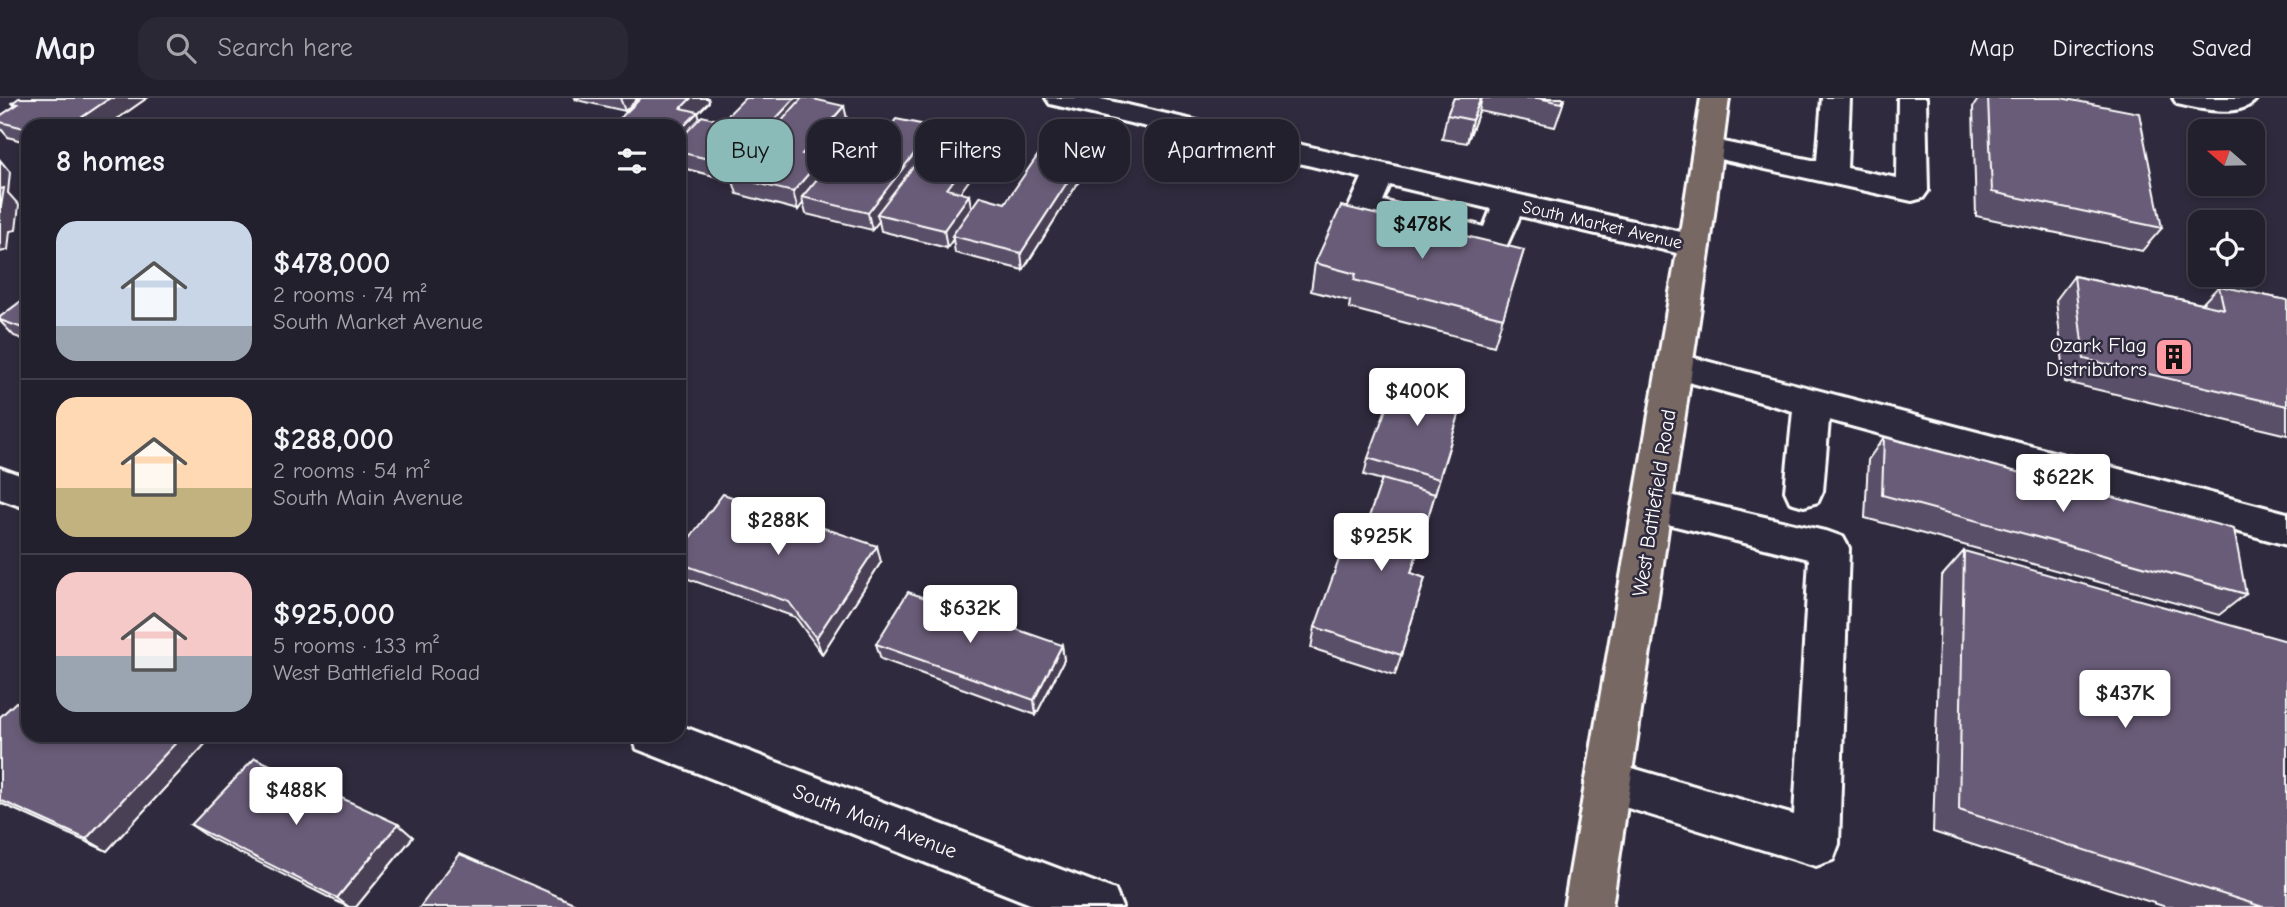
<!DOCTYPE html>
<html lang="en">
<head>
<meta charset="utf-8">
<style>
	:root { --surface:#23202e; --page:#2b2836; --text:#f1f3f6; --muted:#a3a3aa; --line:#403e4a; --accent:#8bbbb9 }
	body { margin:0; font-family:"Comic Neue",sans-serif; background:var(--page); color:var(--text); height:100vh; display:flex; flex-direction:column; font-size:26px; white-space:nowrap }
	* { box-sizing:border-box; margin:0 }
	p { font-size:23px; color:var(--muted) }
	.icon { flex:none; width:38px; height:38px; fill:none; stroke:currentColor; stroke-width:2; stroke-linecap:round; stroke-linejoin:round }
	.map { position:relative; flex:1; overflow:hidden }
	.panel { position:absolute; left:21px; top:21px; width:665px; height:623px; display:flex; flex-direction:column; background:var(--surface); border-radius:21px; box-shadow:0 4px 10px #0003,0 0 0 2px var(--line) }
	.panel>* { flex:none }
	.hud { position:absolute; left:707px; top:21px; width:665px; height:63px; display:flex; gap:14px }
	.needle { width:46px; rotate:290deg }
	.buttons { position:absolute; left:2188px; top:21px; display:grid; gap:14px }
	.buttons a { display:grid; place-items:center; width:77px; height:77px; border-radius:14px; background:var(--surface); box-shadow:0 4px 10px #0003,0 0 0 2px var(--line); font-size:35px }
	.price { position:absolute; translate:-50% -60px; padding:0 16px; border-radius:7px; background:#fff; color:#222; font-size:23px; line-height:46px; filter:drop-shadow(0 2px 4px #0008) }
	.price::after { content:''; position:absolute; left:50%; top:42px; width:21px; height:16px; margin-left:-10px; background:inherit; clip-path:polygon(0 0,100% 0,50% 100%) }
	.price.active { background:var(--accent); color:#111 }
	ul { padding:0; list-style:none }
	li { display:flex; align-items:center; gap:21px; height:175px; padding:0 35px }
	li+li { border-top:2px solid var(--line) }
	li span { display:grid; place-items:center; flex:none; width:196px; height:140px; border-radius:21px; color:#555 }
	li>.icon { margin-inline-start:auto }
	span .icon { width:84px; height:84px; fill:#fffc; stroke-width:1 }
	li b { font-size:30px }
	h2 { display:flex; justify-content:space-between; align-items:center; height:84px; padding:0 35px; font-size:30px }
	.tag { padding:0 24px; border-radius:21px; background:var(--surface); box-shadow:0 4px 10px #0003,0 0 0 2px var(--line); font-size:24px; line-height:63px }
	.tag.active { background:var(--accent); color:#111 }
	header { display:flex; align-items:center; gap:42px; box-sizing:border-box; height:98px; padding:0 35px; background:var(--surface); border-bottom:2px solid var(--line) }
	header strong { font-size:33px }
	nav { display:flex; gap:38px; margin-inline-start:auto; font-size:24px }
	.search { width:490px; height:63px; background:var(--page); display:flex; align-items:center; gap:18px; box-sizing:border-box; padding:0 24px; border-radius:21px; color:var(--muted); font-size:26px }
	.map>svg:first-child { display:block }
</style>
</head>
<body>
<header>
<strong>Map</strong>
<div class="search"><svg class="icon" aria-label="search" viewBox="0 0 24 24"><circle cx="10" cy="10" r="6"/><path d="M15 15l6 6"/></svg>Search here</div>
<nav><a>Map</a><a>Directions</a><a>Saved</a></nav>
</header>
<div class="map">
<svg width="2287" height="809" viewBox="0 0 2287 809">
	<rect width="100%" height="100%" fill="#2f2a3d"/>
	<filter id="ink" filterUnits="userSpaceOnUse"><feTurbulence type="fractalNoise" baseFrequency=".0143" numOctaves="2"/><feDisplacementMap in="SourceGraphic" scale="14" xChannelSelector="R" yChannelSelector="G"/><feConvolveMatrix kernelMatrix="1 2 1 2 8 2 1 2 1" color-interpolation-filters="sRGB"/></filter>
	<g filter="url(#ink)">
		<g fill="none" stroke-linecap="round" stroke-linejoin="round">
			<defs>
				<g id="minor">
					<path d="M1046,0h51l597,137 11,3 5,8 -5,8 -11,3 -174,-41 -14,31 -11,4 -141,-37 -5,-7 13,-29 -312,-74zM1390,87l101,24 -7,18 -101,-26z"/>
					<polygon points="1822,0 1850,0 1847,70 1897,80 1898,0 1926,0 1928,93 1923,100 1912,103 1697,56 1693,50 1697,44 1708,41 1817,63"/>
					<path d="M2173,0h84c-14,21 -58,11 -80,6z"/>
					<polygon points="1675,255 2287,415 2287,447 1829,322 1823,393 1818,404 1804,408 1790,404 1785,393 1793,313 1663,277 1657,268 1663,259"/>
					<polygon points="0,370 28,380 28,411 0,401"/>
					<polygon points="1653,393 1829,434 1843,439 1849,450 1839,746 1833,762 1816,768 1592,699 1585,684 1592,669 1608,663 1794,717 1809,461 1639,419 1634,408 1639,397"/>
					<polygon points="679,627 1115,792 1122,809 1038,809 637,651 631,637 679,637"/>
				</g>
				<polygon id="major" points="1701,0 1729,0 1710,148 1612,809 1564,809 1678,148"/>
			</defs>
			<use href="#minor" stroke="#fff" stroke-width="6"/>
			<use href="#major" stroke="#fff" stroke-width="6"/>
			<use href="#minor" fill="#2f2a3d" fill-rule="evenodd"/>
			<use href="#major" fill="#776864" fill-rule="evenodd"/>
		</g>
		<g fill="#5a4f67" stroke="#fff" stroke-width="2">
			<polygon points="147,0 107,28 28,28 28,45 8,39 0,30 0,18 15,8 12,5"/>
			<polygon points="575,0 638,0 625,13 576,2"/>
			<polygon points="641,0 708,0 709,4 698,15 700,21 722,23 848,25 818,60 824,72 858,68 935,29 936,39 985,40 987,57 960,94 971,111 1005,105 1081,80 1023,172 955,155 953,141 947,150 881,133 879,123 872,132 806,116 803,105 798,112 737,96 733,83 679,69 679,28"/>
			<polygon points="1454,0 1565,0 1555,29 1479,13 1467,45 1442,41 1447,17"/>
			<polygon points="1979,0 2061,0 2162,130 2142,153 1976,118 1973,9"/>
			<polygon points="1524,152 1494,248 1349,210 1350,203 1311,193 1315,165"/>
			<polygon points="2074,178 2202,206 2219,188 2287,202 2287,337 2065,284 2056,202"/>
			<polygon points="28,198 28,243 14,238 0,223 0,219"/>
			<polygon points="1453,304 1462,307 1411,475 1425,480 1395,577 1311,550 1315,529 1356,457 1382,382 1364,377 1368,360"/>
			<polygon points="1884,339 2246,496 2219,517 1865,420 1868,362"/>
			<polygon points="1964,453 2287,809 2166,809 1933,734 1941,479"/>
			<polygon points="679,454 881,464 822,556 795,519 680,478 679,476"/>
			<polygon points="876,546 1062,547 1064,562 1036,617 881,561"/>
			<polygon points="0,619 96,638 97,637 200,637 208,643 107,753 0,705"/>
			<polygon points="398,726 413,739 356,809 348,809 210,740 191,727"/>
		</g>
		<g fill="#4a4054" stroke="#fff" stroke-width="2">
			<polygon points="110,0 147,0 107,28 69,28"/>
			<polygon points="620,0 638,0 625,13"/>
			<polygon points="691,0 708,0 709,4 698,15 703,31 679,54 679,33 681,10"/>
			<polygon points="795,0 809,0 737,80 733,67"/>
			<polygon points="1481,0 1482,0 1479,13 1467,45 1472,22"/>
			<polygon points="844,8 848,25 807,74 802,56"/>
			<polygon points="935,29 937,47 877,116 879,123 872,132 868,115"/>
			<polygon points="985,40 987,57 950,109 947,91"/>
			<polygon points="821,61 825,78 802,99 803,105 798,112 793,94"/>
			<polygon points="0,62 10,74 8,95 19,107 16,132 10,133 8,152 0,154"/>
			<polygon points="1081,63 1081,80 1023,172 1021,155"/>
			<polygon points="969,97 972,114 952,138 953,141 947,150 944,132"/>
			<polygon points="877,448 881,464 822,556 816,540"/>
			<polygon points="1062,547 1064,562 1036,617 1034,602"/>
			<polygon points="183,637 200,637 208,643 107,753 86,741"/>
			<polygon points="398,726 413,739 356,809 349,809 337,800"/>
		</g>
		<g fill="#695c78" stroke="#fff" stroke-width="2">
			<polygon points="19,0 110,0 69,28 28,28 28,31 0,24 0,18 18,6 12,5"/>
			<polygon points="641,0 691,0 681,10 698,14 679,33 679,28 612,28"/>
			<polygon points="745,0 795,0 733,67 679,54 679,42 702,18 722,23"/>
			<polygon points="802,0 809,0 844,8 802,56 821,61 793,94 732,79"/>
			<polygon points="1454,0 1481,0 1472,22 1447,17"/>
			<polygon points="1538,0 1564,0 1562,5"/>
			<polygon points="1988,0 2061,0 2139,15 2162,130 1992,94"/>
			<polygon points="896,21 935,29 868,115 802,99 833,62 858,68"/>
			<polygon points="943,30 985,40 947,91 969,97 944,132 877,116"/>
			<polygon points="1040,54 1081,63 1021,155 952,138 980,98 1005,105"/>
			<polygon points="4,90 0,115 0,91"/>
			<polygon points="1341,108 1524,152 1503,220 1354,182 1356,176 1315,165"/>
			<polygon points="2074,178 2224,211 2219,188 2287,202 2287,308 2084,261"/>
			<polygon points="28,198 28,232 0,222 0,219"/>
			<polygon points="1398,278 1450,292 1453,304 1462,307 1439,381 1368,360"/>
			<polygon points="1884,339 2234,431 2246,496 1882,397"/>
			<polygon points="1382,381 1435,396 1411,475 1425,480 1401,557 1315,529 1342,453 1356,457"/>
			<polygon points="723,396 877,448 816,540 789,504 679,465 679,454"/>
			<polygon points="1964,453 2287,543 2287,809 2263,809 1959,712"/>
			<polygon points="908,494 1062,547 1034,602 876,546"/>
			<polygon points="16,604 28,609 28,637 93,637 96,638 97,637 183,637 86,741 0,702 0,619"/>
			<polygon points="255,660 398,726 337,800 191,727"/>
			<polygon points="460,756 583,809 420,809"/>
		</g>
	</g>
	<defs>
		<symbol id="building-square" viewBox="-11 -11 22 22"><rect x="-9" y="-9" width="18" height="18" rx="4" fill="#ff9aa2" stroke="#2f2a3d"/><path d="M-4-6H4V6H1V3H-1V6H-4ZM-2.5-4.3h1.7v1.8h-1.7ZM.8-4.3h1.7v1.8H.8ZM-2.5-1h1.7V.8h-1.7ZM.8-1h1.7V.8H.8Z" fill="#111"/></symbol>
	</defs>
	<g fill-rule="evenodd">
		<use href="#building-square" x="2152" y="237" width="44" height="44"/>
	</g>
	<g text-anchor="middle" dominant-baseline="central" stroke-width="5" stroke-linejoin="round" paint-order="stroke">
		<g font-size="18" fill="#fff" stroke="#2f2a3d">
			<text transform="translate(1602 127) rotate(13)">South Market Avenue</text>
		</g>
		<g font-size="21" fill="#fff" stroke="#2f2a3d" text-anchor="end">
			<text x="2147" y="247">Ozark Flag<tspan x="2147" dy="24">Distributors</tspan></text>
		</g>
		<g font-size="21" fill="#fff" stroke="#2f2a3d">
			<text transform="translate(1654 405) rotate(-81)">West Battlefield Road</text>
			<text transform="translate(875 723) rotate(21)">South Main Avenue</text>
		</g>
	</g>
</svg>
<div class="buttons">
<a><svg class="needle" viewBox="-14 -14 28 28"><path d="M0-13l5 13h-10z" fill="#e53935"/><path d="M0 13l5-13h-10z" fill="#a3a3aa"/></svg></a>
<a><svg class="icon" aria-label="locate" viewBox="0 0 24 24"><circle cx="12" cy="12" r="6"/><path d="M12 2v4M12 18v4M2 12h4M18 12h4"/></svg></a>
</div>
<b class="price active" style="left:1422px;top:163px">$478K</b>
<b class="price" style="left:1417px;top:330px">$400K</b>
<b class="price" style="left:2063px;top:416px">$622K</b>
<b class="price" style="left:778px;top:459px">$288K</b>
<b class="price" style="left:1381px;top:475px">$925K</b>
<b class="price" style="left:970px;top:547px">$632K</b>
<b class="price" style="left:2125px;top:632px">$437K</b>
<b class="price" style="left:296px;top:729px">$488K</b>
<div class="hud">
<a class="tag active">Buy</a>
<a class="tag">Rent</a>
<a class="tag">Filters</a>
<a class="tag">New</a>
<a class="tag">Apartment</a>
</div>
<section class="panel">
<h2>8 homes<svg class="icon" aria-label="filters" viewBox="0 0 24 24"><path d="M4 7h16M4 17h16"/><circle cx="9" cy="7" r="2"/><circle cx="15" cy="17" r="2"/></svg></h2>
<ul>
<li><span style="background:linear-gradient(#c9d6e8 75%,#9aa5b1 0)"><svg class="icon" aria-label="home" viewBox="0 0 24 24"><path d="M3 11l9-7 9 7M6 9v11h12V9"/></svg></span><div><b>$478,000</b><p>2 rooms · 74 m²</p><p>South Market Avenue</p></div></li>
<li><span style="background:linear-gradient(#ffd9b3 65%,#c2b280 0)"><svg class="icon" aria-label="home" viewBox="0 0 24 24"><path d="M3 11l9-7 9 7M6 9v11h12V9"/></svg></span><div><b>$288,000</b><p>2 rooms · 54 m²</p><p>South Main Avenue</p></div></li>
<li><span style="background:linear-gradient(#f6c9c9 60%,#9aa5b1 0)"><svg class="icon" aria-label="home" viewBox="0 0 24 24"><path d="M3 11l9-7 9 7M6 9v11h12V9"/></svg></span><div><b>$925,000</b><p>5 rooms · 133 m²</p><p>West Battlefield Road</p></div></li>
</ul>
</section>
</div>
</body>
</html>
